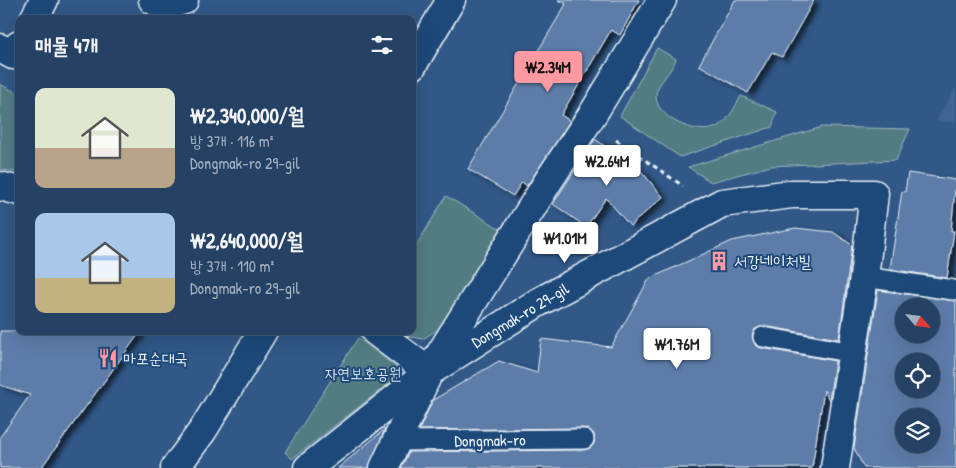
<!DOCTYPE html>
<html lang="ko">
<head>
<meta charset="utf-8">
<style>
	:root { --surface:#254265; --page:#314d6e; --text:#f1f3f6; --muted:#a3b0bf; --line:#425b79; --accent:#ff9aa2 }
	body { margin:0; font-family:"Patrick Hand","Poor Story",sans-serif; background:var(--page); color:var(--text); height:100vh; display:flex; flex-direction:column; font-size:19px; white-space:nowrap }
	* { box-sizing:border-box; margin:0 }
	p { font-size:16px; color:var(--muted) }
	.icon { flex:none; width:28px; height:28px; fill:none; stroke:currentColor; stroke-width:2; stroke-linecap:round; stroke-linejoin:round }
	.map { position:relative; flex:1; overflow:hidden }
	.side { position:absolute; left:15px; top:15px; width:401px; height:320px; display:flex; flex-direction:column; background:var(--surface); border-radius:10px; box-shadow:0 5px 20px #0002,0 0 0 1px var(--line) }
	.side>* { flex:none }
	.needle { width:32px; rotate:118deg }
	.buttons { position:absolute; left:895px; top:298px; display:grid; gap:10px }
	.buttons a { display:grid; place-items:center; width:45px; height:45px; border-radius:50%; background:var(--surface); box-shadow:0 5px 20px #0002,0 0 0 1px var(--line); font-size:25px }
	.price { position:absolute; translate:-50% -42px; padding:0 11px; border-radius:5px; background:#fff; color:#222; font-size:16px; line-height:32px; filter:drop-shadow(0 1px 2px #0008) }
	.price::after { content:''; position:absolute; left:50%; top:30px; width:15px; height:11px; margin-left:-8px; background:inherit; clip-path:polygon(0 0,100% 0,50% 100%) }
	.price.current { background:var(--accent); color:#111 }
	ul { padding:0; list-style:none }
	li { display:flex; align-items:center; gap:15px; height:125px; padding:0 20px }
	li span { display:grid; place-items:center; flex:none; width:140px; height:100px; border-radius:10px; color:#555 }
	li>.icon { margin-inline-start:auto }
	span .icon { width:60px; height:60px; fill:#fffc; stroke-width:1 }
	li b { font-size:21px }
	h2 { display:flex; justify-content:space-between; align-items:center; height:60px; padding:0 20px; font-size:21px }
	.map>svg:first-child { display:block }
</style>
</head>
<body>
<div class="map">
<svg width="956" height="468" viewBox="0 0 956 468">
	<defs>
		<filter id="shadow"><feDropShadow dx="5.5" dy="3" stdDeviation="2.5" flood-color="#0009"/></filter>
	</defs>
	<rect width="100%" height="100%" fill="#315887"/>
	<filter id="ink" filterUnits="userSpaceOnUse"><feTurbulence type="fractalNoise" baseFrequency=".02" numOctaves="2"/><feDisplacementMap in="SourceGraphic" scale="10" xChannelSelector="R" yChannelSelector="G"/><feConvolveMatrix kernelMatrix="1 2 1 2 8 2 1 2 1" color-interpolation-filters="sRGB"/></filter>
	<g filter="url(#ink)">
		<polygon fill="#416593" points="956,87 956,122 936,121"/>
		<g fill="#527b82" stroke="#9db6bd">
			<path d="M657,48l19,11c-4,13 -20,25 -20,37 0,22 40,39 58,32 14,-5 20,-20 27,-32l36,16 -5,15 -92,30 -60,-41z"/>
			<polygon points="0,84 19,94 19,173 0,169"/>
			<polygon points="822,127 910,129 896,160 771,166 711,182 688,167"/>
			<polygon points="446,196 502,230 440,328 423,339 407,336 400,331 412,331 413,251"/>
			<polygon points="358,338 401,371 401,374 292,459 285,452"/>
		</g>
		<g fill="#5d7ba8" stroke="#e8f1f8" fill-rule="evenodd" filter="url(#shadow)">
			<polygon points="558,0 639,0 620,35 611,30 561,115 570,121 527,186 522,182 513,196 468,169 566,4"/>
			<polygon points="735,0 814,0 782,57 772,52 748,93 699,65"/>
			<polygon points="595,139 642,172 663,197 630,226 606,198 586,227 553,204"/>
			<polygon points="908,173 956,180 951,231 954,231 947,278 890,269 902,191 905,192"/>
			<polygon points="795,228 833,232 852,245 839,339 764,326 755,329 752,336 755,345 761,348 835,361 829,400 824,390 812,468 401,468 409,452 584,450 590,448 594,444 594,434 584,428 419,430 433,400 499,361 537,373 541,339 611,347 649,279 732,241"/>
			<path d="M878,290l78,11v167h-92l-10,-20zM904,306h27v28h-27zM904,361h27v28h-27zM904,416h27v28h-27z"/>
			<polygon points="0,331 141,331 41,468 0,468 0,437 30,395 0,385"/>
			<polygon points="385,429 369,468 338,468"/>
		</g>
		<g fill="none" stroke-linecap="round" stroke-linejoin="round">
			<defs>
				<g id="service">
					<polyline points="864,277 953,290"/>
					<polyline points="763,337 853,353"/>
					<polyline points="396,441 584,439"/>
				</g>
				<g id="minor">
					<polyline points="153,0 164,6 184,0"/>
					<polyline points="34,19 44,0"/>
					<polyline points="0,48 13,55 19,45"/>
					<polyline points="0,186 19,191"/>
					<polyline points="375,331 429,372"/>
					<polyline points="308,468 429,372 537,303 722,203 792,194 874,194 864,277 835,468"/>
					<polyline points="384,468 429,372 549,180 594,112 662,0"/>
				</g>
				<g id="secondary">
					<polyline points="412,66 451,0"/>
					<polyline points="175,468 203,430 263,331"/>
				</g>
			</defs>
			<use href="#service" stroke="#e8f1f8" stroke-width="22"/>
			<use href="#minor" stroke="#e8f1f8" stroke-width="31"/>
			<use href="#secondary" stroke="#e8f1f8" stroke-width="31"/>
			<polyline stroke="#e8f1f8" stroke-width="3" stroke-dasharray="5 4" stroke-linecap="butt" points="616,140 683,186"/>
			<use href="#service" stroke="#1f4a7a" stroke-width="19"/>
			<use href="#minor" stroke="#1f4a7a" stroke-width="28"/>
			<use href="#secondary" stroke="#1f4a7a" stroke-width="28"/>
		</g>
	</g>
	<defs>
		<symbol id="building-bare" viewBox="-9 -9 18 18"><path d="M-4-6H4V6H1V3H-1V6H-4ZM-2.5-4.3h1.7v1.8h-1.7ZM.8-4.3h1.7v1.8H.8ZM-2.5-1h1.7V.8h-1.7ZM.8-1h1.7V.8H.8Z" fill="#ff9aa2" stroke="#1f4a7a" stroke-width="2.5" paint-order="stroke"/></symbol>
		<symbol id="restaurant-bare" viewBox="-9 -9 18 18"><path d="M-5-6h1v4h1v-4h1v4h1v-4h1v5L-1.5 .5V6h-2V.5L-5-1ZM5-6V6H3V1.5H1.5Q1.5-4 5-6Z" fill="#ff9aa2" stroke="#1f4a7a" stroke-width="2.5" paint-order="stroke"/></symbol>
	</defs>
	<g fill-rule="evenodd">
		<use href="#building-bare" x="705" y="247" width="28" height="28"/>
		<use href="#restaurant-bare" x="94" y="344" width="28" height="28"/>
	</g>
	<g text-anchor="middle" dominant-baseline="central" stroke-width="4" stroke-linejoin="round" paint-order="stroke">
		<g font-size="16" fill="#e8f1f8" stroke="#1f4a7a" text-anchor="start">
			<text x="734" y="261">서강네이처빌</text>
			<text x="123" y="358">마포순대국</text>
		</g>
		<g font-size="16" fill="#e8f1f8" stroke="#1f4a7a">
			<text transform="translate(520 315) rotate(-31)">Dongmak-ro 29-gil</text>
			<text transform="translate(490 440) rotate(-1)">Dongmak-ro</text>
		</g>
		<g font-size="16" fill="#d2dfe6" stroke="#1f4a7a">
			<text x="363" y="373">자연보호공원</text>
		</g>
	</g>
</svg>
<div class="buttons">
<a><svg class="needle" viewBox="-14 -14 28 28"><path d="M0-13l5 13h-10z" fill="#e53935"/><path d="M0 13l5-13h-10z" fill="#a3b0bf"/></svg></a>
<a><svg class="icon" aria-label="locate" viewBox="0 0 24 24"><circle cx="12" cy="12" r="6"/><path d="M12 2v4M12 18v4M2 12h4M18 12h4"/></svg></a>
<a><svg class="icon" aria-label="layers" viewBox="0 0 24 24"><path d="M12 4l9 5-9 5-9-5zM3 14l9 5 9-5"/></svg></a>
</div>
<b class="price current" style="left:548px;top:93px">₩2.34M</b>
<b class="price" style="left:607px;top:187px">₩2.64M</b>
<b class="price" style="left:565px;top:264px">₩1.01M</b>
<b class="price" style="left:677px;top:370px">₩1.76M</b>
<section class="side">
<h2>매물 4개<svg class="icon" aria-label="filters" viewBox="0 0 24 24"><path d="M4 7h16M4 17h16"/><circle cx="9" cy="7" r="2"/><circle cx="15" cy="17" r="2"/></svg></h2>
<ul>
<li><span style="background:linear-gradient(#dfe7d0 60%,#b9a48a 0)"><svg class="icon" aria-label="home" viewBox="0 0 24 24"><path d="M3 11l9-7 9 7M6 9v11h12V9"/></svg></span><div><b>₩2,340,000/월</b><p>방 3개 · 116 m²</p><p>Dongmak-ro 29-gil</p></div></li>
<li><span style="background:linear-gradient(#a9c7e8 65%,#c2b280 0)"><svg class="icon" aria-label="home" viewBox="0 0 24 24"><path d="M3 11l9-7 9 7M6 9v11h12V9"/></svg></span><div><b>₩2,640,000/월</b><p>방 3개 · 110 m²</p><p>Dongmak-ro 29-gil</p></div></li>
</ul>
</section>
</div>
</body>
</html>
